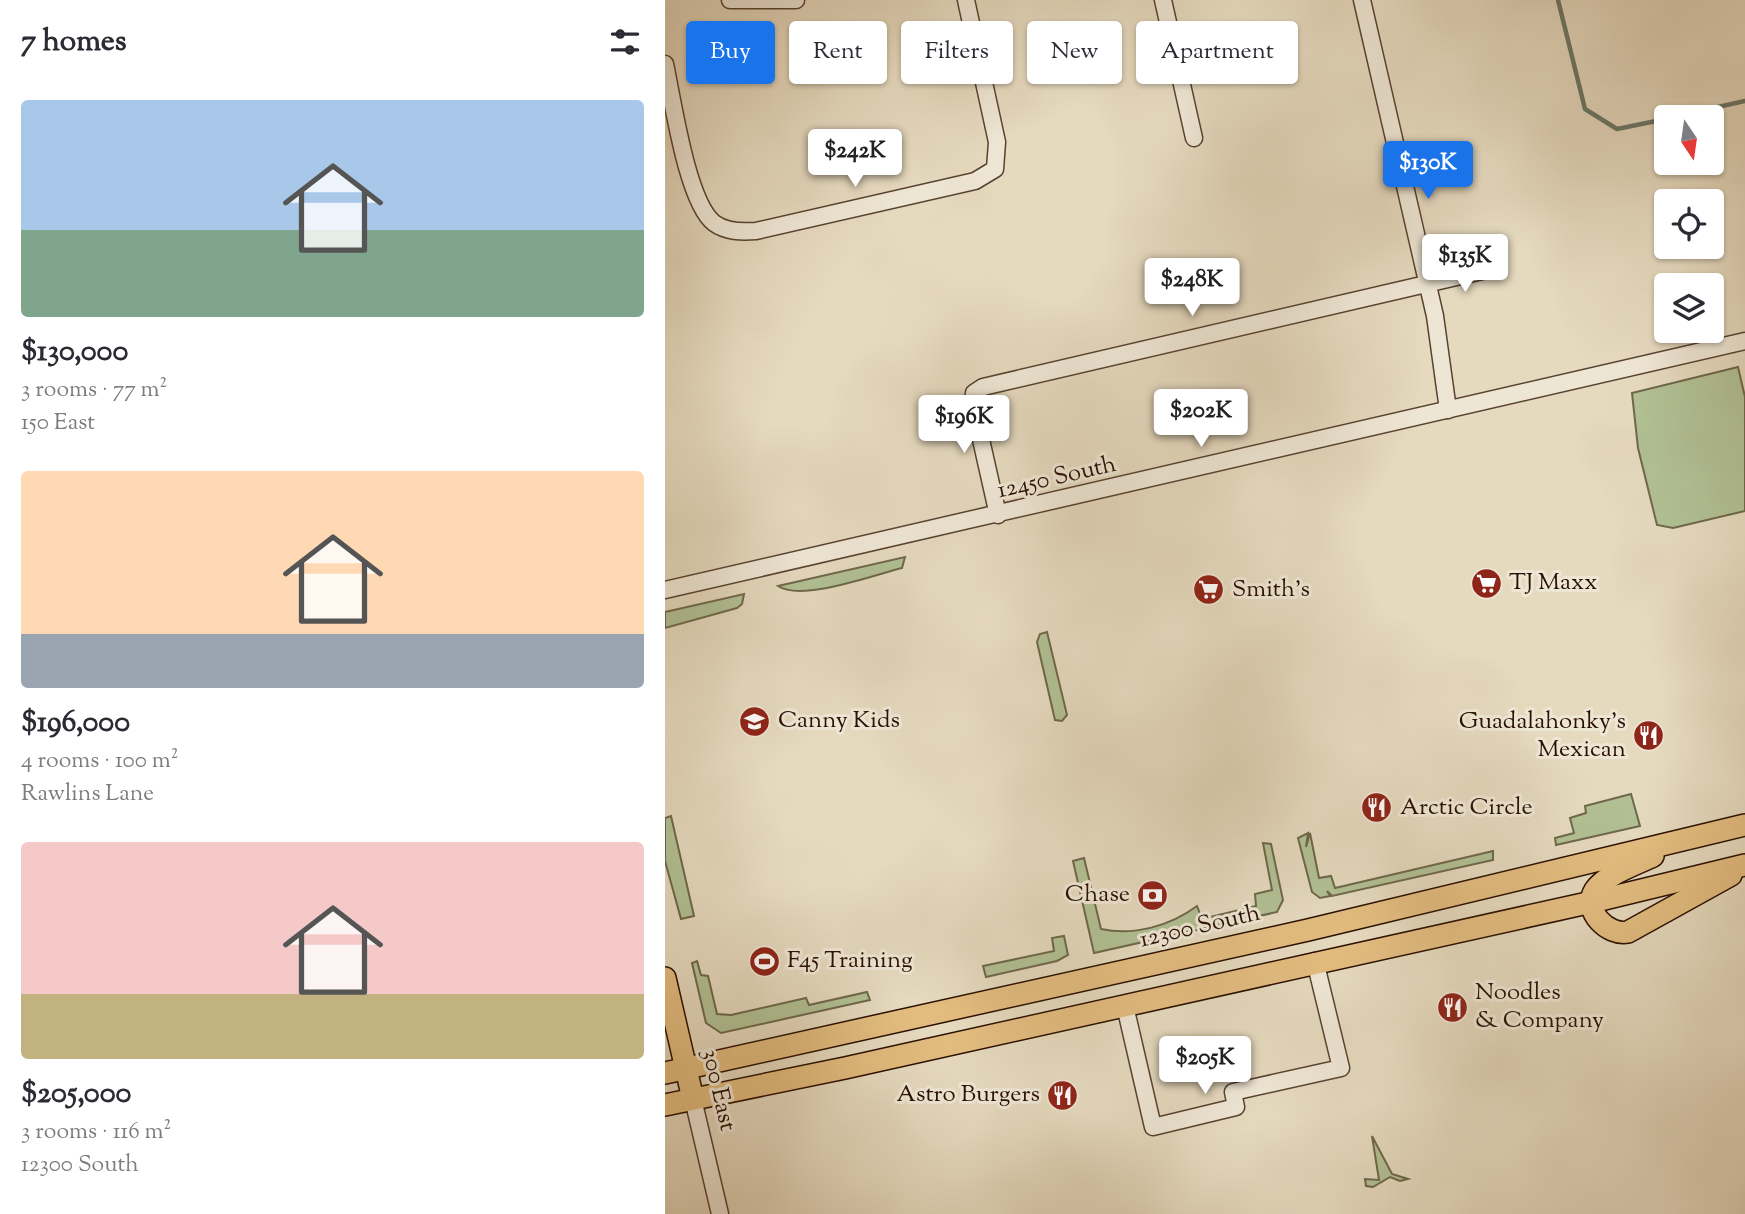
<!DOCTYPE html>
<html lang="en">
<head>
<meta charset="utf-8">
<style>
	:root { --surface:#fff; --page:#f2f2f3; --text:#2b2b33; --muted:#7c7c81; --accent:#1a73e8 }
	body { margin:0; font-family:"Sorts Mill Goudy",serif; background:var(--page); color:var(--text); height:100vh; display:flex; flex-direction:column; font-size:26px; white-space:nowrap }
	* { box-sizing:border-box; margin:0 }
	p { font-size:23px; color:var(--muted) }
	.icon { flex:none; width:38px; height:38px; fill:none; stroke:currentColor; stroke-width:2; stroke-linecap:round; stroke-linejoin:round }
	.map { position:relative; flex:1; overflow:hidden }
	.panel { display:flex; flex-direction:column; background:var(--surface); width:665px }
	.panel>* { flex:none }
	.guide { position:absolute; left:21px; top:21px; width:665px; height:63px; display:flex; gap:14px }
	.needle { width:46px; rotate:167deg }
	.controls { position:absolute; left:989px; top:105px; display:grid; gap:14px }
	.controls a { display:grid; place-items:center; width:70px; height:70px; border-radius:7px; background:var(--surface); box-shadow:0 2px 5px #0004; font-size:35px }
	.price { position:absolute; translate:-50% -60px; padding:0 16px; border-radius:7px; background:#fff; color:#222; font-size:23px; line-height:46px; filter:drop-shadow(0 2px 4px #0008) }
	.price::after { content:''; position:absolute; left:50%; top:42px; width:21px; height:16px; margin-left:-10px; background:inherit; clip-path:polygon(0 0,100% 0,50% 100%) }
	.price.on { background:var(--accent); color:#fff }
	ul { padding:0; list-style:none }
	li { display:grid; align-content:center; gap:14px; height:371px; padding:0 21px }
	li span { display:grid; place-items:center; height:217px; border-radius:7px; color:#555 }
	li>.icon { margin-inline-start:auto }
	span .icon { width:126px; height:126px; fill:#fffc; stroke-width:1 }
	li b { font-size:30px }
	h2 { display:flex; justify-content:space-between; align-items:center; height:84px; padding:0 21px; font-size:30px }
	.tag { padding:0 24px; border-radius:7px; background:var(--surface); box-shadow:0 2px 5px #0004; font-size:24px; line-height:63px }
	.tag.on { background:var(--accent); color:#fff }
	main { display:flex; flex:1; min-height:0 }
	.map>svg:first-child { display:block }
</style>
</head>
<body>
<main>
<section class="panel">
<h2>7 homes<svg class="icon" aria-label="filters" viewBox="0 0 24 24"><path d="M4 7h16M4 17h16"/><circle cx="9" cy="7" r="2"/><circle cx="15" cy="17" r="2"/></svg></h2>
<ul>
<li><span style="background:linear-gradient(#a9c7e8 60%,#7fa58c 0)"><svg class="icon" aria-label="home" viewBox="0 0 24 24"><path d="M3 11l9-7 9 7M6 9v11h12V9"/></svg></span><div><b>$130,000</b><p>3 rooms · 77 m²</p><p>150 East</p></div></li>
<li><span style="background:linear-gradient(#ffd9b3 75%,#9aa5b1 0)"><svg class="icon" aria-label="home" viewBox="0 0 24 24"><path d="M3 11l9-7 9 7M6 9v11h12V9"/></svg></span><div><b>$196,000</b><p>4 rooms · 100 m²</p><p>Rawlins Lane</p></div></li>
<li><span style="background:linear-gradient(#f6c9c9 70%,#c2b280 0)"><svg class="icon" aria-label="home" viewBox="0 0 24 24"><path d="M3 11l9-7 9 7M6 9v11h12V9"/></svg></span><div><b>$205,000</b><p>3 rooms · 116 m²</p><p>12300 South</p></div></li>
</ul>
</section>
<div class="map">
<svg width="1080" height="1214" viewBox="0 0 1080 1214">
	<rect width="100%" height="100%" fill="#e5d9be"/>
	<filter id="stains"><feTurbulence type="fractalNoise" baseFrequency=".00286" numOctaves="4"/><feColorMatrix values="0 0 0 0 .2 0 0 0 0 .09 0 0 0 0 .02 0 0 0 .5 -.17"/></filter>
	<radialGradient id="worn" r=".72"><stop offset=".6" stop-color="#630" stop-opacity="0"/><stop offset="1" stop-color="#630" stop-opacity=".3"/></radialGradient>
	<g fill="#b1c094" stroke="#6e684a" stroke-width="2">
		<polygon points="1073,367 1080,397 1080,511 1008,528 992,525 973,448 967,393"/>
		<path d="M240,557l-3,11c-28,7 -101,34 -124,18z"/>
		<polygon points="79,594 77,604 72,608 0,628 0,612"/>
		<polygon points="382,632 402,715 397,721 390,720 372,642 375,634"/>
		<polygon points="966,794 975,826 891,845 890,838 909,833 905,818 921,813 920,806"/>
		<polygon points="6,816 29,916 16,919 0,861 0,818"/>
		<polygon points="643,833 641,847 645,833 654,878 666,876 670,888 828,851 828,860 667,896 662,891 665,896 655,898 647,892 633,838"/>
		<path d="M598,843l8,1 12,56 -6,12 -183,41 -21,-92 11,-3 17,71c33,7 69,-3 96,-23l5,13 54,-13 -1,-12 17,-4z"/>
		<polygon points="399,936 403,955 392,961 321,977 318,966 389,951 387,938"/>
		<polygon points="32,961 36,975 43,976 52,1014 66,1015 141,998 144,1005 202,992 205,1000 56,1033 41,1023 27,963"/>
		<polygon points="707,1136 727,1174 743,1179 735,1181 725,1177 708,1187 701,1186 700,1179 714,1180"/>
	</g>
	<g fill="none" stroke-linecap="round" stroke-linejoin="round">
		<g stroke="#6b7668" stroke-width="4.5">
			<polyline points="893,0 920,109 952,129 1001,119"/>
			<polyline points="1008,117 1080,101"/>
		</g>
		<defs>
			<g id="minor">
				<polyline points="65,0 131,0"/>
				<polyline points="498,0 529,138"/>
				<polyline points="697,0 770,316 783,410"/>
				<path d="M0,64c8,37 22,138 49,159 12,9 28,9 42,8l219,-50 20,-12 2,-27 -31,-142"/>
				<polyline points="333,515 308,404 309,393 318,387 830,268"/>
				<polyline points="0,590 1080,341"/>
				<polyline points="460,1006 488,1127 571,1107 568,1092 676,1068 650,961"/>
				<polyline points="28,1099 55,1214"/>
			</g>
			<g id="major">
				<path d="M988,856c-16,8 -47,18 -58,34 -13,21 13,46 33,42l103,-57"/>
				<polyline points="0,978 28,1099"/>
				<polyline points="0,1073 643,930 1080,825"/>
				<polyline points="0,1105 180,1068 927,902 1080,865"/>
			</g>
		</defs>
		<use href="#minor" stroke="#594230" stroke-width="19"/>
		<use href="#major" stroke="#2a1000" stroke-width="24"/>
		<use href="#minor" stroke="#eee6d5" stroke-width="16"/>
		<use href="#major" stroke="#e2bc7f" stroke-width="21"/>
	</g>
	<defs>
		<symbol id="supermarket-disc" viewBox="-11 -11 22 22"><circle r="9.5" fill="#8f2418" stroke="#eee6d5"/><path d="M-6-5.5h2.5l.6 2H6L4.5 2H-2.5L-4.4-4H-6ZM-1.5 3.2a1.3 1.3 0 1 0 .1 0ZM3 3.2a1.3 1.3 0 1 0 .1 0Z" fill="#fff"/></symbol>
		<symbol id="school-disc" viewBox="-11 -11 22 22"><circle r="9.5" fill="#8f2418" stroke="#eee6d5"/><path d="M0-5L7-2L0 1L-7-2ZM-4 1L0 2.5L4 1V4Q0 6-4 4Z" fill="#fff"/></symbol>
		<symbol id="restaurant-disc" viewBox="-11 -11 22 22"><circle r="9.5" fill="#8f2418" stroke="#eee6d5"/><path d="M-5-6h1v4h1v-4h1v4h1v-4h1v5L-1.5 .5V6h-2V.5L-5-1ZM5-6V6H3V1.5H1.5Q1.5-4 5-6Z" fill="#fff"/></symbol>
		<symbol id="bank-disc" viewBox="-11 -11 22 22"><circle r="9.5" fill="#8f2418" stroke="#eee6d5"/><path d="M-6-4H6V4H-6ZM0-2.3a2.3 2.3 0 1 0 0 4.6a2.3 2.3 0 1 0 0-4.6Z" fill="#fff"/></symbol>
		<symbol id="stadium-disc" viewBox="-11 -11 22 22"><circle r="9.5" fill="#8f2418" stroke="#eee6d5"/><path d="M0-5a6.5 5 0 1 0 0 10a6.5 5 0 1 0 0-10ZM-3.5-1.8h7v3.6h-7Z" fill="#fff"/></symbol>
	</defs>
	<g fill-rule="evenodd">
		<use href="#supermarket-disc" x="804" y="566" width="35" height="35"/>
		<use href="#supermarket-disc" x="526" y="572" width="35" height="35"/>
		<use href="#school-disc" x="72" y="704" width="35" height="35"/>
		<use href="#restaurant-disc" x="966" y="718" width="35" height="35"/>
		<use href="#restaurant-disc" x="694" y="790" width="35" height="35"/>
		<use href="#bank-disc" x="470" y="878" width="35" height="35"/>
		<use href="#stadium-disc" x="82" y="944" width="35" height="35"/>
		<use href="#restaurant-disc" x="770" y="990" width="35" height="35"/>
		<use href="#restaurant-disc" x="380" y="1078" width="35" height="35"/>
	</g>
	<g text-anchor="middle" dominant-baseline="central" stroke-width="6" stroke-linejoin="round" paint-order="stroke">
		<g font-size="24" fill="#2a1000" stroke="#eee6d5">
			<text transform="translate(392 478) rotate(-13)">12450 South</text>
			<text transform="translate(535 927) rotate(-13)">12300 South</text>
			<text transform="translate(53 1090) rotate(77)">300 East</text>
		</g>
		<g font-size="24" fill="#2a1000" stroke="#eee6d5" text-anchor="start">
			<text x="844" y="583">TJ Maxx</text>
			<text x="567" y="590">Smith's</text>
			<text x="113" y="721">Canny Kids</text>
			<text x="961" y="722" text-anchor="end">Guadalahonky's<tspan x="961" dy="28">Mexican</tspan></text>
			<text x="735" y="808">Arctic Circle</text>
			<text x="465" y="895" text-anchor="end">Chase</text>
			<text x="122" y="961">F45 Training</text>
			<text x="810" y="993">Noodles<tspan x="810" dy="28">&amp; Company</tspan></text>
			<text x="375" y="1095" text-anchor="end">Astro Burgers</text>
		</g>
	</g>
	<rect width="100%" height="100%" filter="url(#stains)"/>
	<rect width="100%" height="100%" fill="url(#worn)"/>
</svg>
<div class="controls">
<a><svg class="needle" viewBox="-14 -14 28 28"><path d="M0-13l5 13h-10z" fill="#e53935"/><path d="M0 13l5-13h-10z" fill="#7c7c81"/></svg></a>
<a><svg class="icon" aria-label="locate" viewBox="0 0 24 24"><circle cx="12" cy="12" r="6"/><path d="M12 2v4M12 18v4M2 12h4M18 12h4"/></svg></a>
<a><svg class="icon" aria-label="layers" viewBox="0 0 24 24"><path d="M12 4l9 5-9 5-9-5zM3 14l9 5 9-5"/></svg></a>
</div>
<b class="price" style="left:190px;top:189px">$242K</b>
<b class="price on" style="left:763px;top:201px">$130K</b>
<b class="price" style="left:800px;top:294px">$135K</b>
<b class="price" style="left:527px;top:318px">$248K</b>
<b class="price" style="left:536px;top:449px">$202K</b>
<b class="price" style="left:299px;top:455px">$196K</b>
<b class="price" style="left:540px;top:1096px">$205K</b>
<div class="guide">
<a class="tag on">Buy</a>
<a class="tag">Rent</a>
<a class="tag">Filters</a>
<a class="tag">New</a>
<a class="tag">Apartment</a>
</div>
</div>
</main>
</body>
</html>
